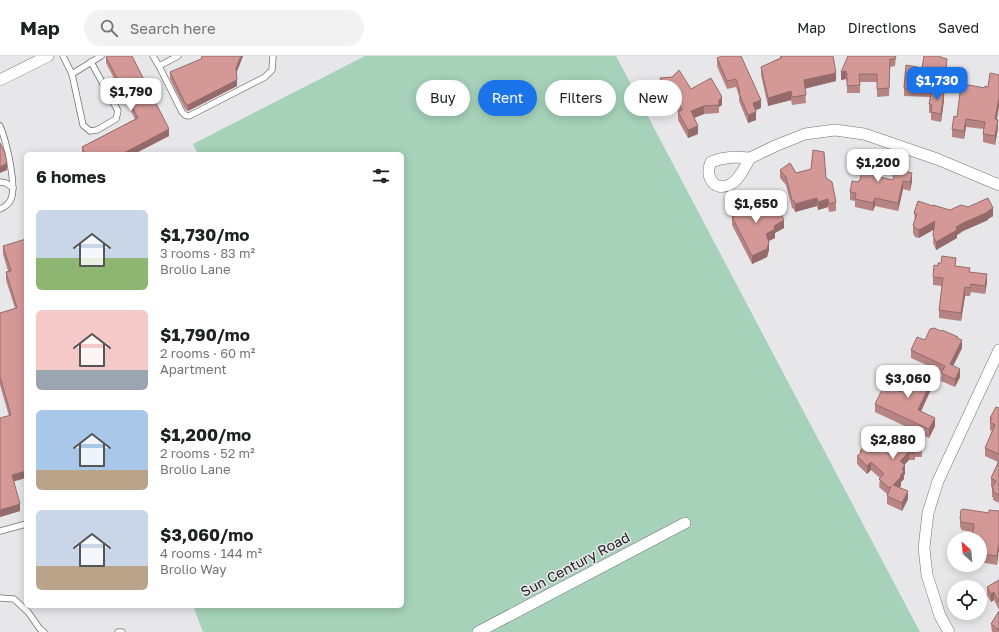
<!DOCTYPE html>
<html lang="en">
<head>
<meta charset="utf-8">
<style>
	:root { --surface:#fff; --page:#f2f2f2; --text:#202124; --muted:#757577; --line:#e0e0e0; --accent:#1a73e8 }
	body { margin:0; font-family:"Golos Text",sans-serif; background:var(--page); color:var(--text); height:100vh; display:flex; flex-direction:column; font-size:15px; white-space:nowrap }
	* { box-sizing:border-box; margin:0 }
	p { font-size:13px; color:var(--muted) }
	.icon { flex:none; width:22px; height:22px; fill:none; stroke:currentColor; stroke-width:2; stroke-linecap:round; stroke-linejoin:round }
	.map { position:relative; flex:1; overflow:hidden }
	.drawer { position:absolute; left:24px; top:96px; width:380px; height:456px; display:flex; flex-direction:column; background:var(--surface); border-radius:6px; box-shadow:0 2px 10px #0003 }
	.drawer>* { flex:none }
	.guide { position:absolute; left:416px; top:24px; width:380px; height:36px; display:flex; gap:8px }
	.needle { width:26px; rotate:333deg }
	.buttons { position:absolute; left:947px; top:476px; display:grid; gap:8px }
	.buttons a { display:grid; place-items:center; width:40px; height:40px; border-radius:50%; background:var(--surface); box-shadow:0 2px 10px #0003; font-size:20px }
	.price { position:absolute; translate:-50% -34px; padding:0 9px; border-radius:8px; background:#fff; color:#222; font-size:13px; line-height:26px; filter:drop-shadow(0 1px 2px #0008) }
	.price::after { content:''; position:absolute; left:50%; top:24px; width:12px; height:9px; margin-left:-6px; background:inherit; clip-path:polygon(0 0,100% 0,50% 100%) }
	.price.on { background:var(--accent); color:#fff }
	ul { padding:0; list-style:none }
	li { display:flex; align-items:center; gap:12px; height:100px; padding:0 12px }
	li span { display:grid; place-items:center; flex:none; width:112px; height:80px; border-radius:6px; color:#555 }
	li>.icon { margin-inline-start:auto }
	span .icon { width:48px; height:48px; fill:#fffc; stroke-width:1 }
	li b { font-size:17px }
	h2 { display:flex; justify-content:space-between; align-items:center; height:48px; padding:0 12px; font-size:17px }
	.pill { padding:0 14px; border-radius:18px; background:var(--surface); box-shadow:0 2px 10px #0003; font-size:14px; line-height:36px }
	.pill.on { background:var(--accent); color:#fff }
	header { display:flex; align-items:center; gap:24px; box-sizing:border-box; height:56px; padding:0 20px; background:var(--surface); border-bottom:1px solid var(--line) }
	header strong { font-size:19px }
	nav { display:flex; gap:22px; margin-inline-start:auto; font-size:14px }
	.search { width:280px; height:36px; background:var(--page); display:flex; align-items:center; gap:10px; box-sizing:border-box; padding:0 14px; border-radius:22px; color:var(--muted); font-size:15px }
	.map>svg:first-child { display:block }
</style>
</head>
<body>
<header>
<strong>Map</strong>
<div class="search"><svg class="icon" aria-label="search" viewBox="0 0 24 24"><circle cx="10" cy="10" r="6"/><path d="M15 15l6 6"/></svg>Search here</div>
<nav><a>Map</a><a>Directions</a><a>Saved</a></nav>
</header>
<div class="map">
<svg width="999" height="576" viewBox="0 0 999 576">
	<rect width="100%" height="100%" fill="#e7e7ea"/>
	<polygon fill="#a5d2b8" points="365,0 616,0 920,576 203,576 193,550 402,550 402,98 198,98 193,88"/>
	<g fill="none" stroke-linecap="round" stroke-linejoin="round">
		<defs>
			<g id="lane">
				<polyline points="63,0 72,18 101,0"/>
				<polyline points="153,0 159,10 178,0"/>
				<polyline points="159,10 182,56 185,59 189,60 265,21 272,14 273,0"/>
				<polyline points="72,18 83,69 90,75 97,74 116,63 118,55 91,6"/>
				<path d="M0,70c6,14 17,60 11,73 -2,5 -6,8 -11,10"/>
				<polyline points="0,126 6,127 13,132"/>
				<polyline points="0,475 26,468"/>
				<polyline points="0,542 14,543 28,556 40,573 44,576"/>
				<polyline points="118,576 122,576"/>
			</g>
			<g id="street">
				<polyline points="0,24 48,0"/>
				<path d="M750,102c-5,8 -10,21 -19,26 -16,9 -27,-7 -20,-22l9,-3 13,-2 17,1 25,-12 30,-12 30,-4 29,4 73,25 62,26"/>
				<polyline points="478,576 685,467"/>
				<polyline points="949,576 940,560 927,519 924,492 928,457 938,425 999,294"/>
			</g>
		</defs>
		<use href="#lane" stroke="#727275" stroke-width="7"/>
		<use href="#street" stroke="#727275" stroke-width="12"/>
		<use href="#lane" stroke="#fff" stroke-width="5.5"/>
		<use href="#street" stroke="#fff" stroke-width="11"/>
	</g>
	<g fill="#b68482">
		<polygon points="243,0 236,17 237,30 188,55 185,53 170,23 170,16"/>
		<polygon points="780,0 833,0 836,25 805,32 806,47 792,49 791,44 768,50 761,19 761,11 780,2"/>
		<polygon points="848,0 896,0 895,10 890,11 889,40 877,41 877,26 860,26 860,37 847,37 847,25 846,25 846,23 841,24"/>
		<polygon points="941,0 941,2 947,11 950,31 943,36 944,44 941,66 931,64 931,57 929,57 929,48 930,41 904,40 904,32 922,12"/>
		<polygon points="106,1 169,80 134,98 82,98 82,91 135,63 106,7"/>
		<polygon points="717,2 761,52 756,54 756,64 748,67 739,45 739,40 736,31 727,33 717,10"/>
		<polygon points="999,19 999,50 997,64 998,72 995,89 983,86 983,78 984,73 966,71 964,83 952,81 952,73 957,61 985,32 988,31"/>
		<polygon points="660,22 691,33 722,49 719,51 719,57 704,58 694,62 698,78 688,82 678,64 678,56 673,44 668,44 660,30"/>
		<polygon points="878,109 876,120 893,124 912,125 910,135 903,133 898,155 875,150 873,155 855,151 855,145 850,144 850,136 859,126"/>
		<polygon points="780,114 796,117 826,122 836,146 836,155 829,156 828,151 818,154 817,150 795,156 794,153 792,152 786,129 780,122"/>
		<polygon points="729,146 750,157 784,172 775,177 775,182 769,185 769,194 767,201 752,208 732,169 732,161 733,161 729,154"/>
		<polygon points="933,150 950,154 993,160 988,163 988,164 963,175 957,179 957,182 936,194 933,187 934,173 919,182 915,181 913,177 913,169 915,165 914,157"/>
		<polygon points="26,183 14,426 20,455 0,461 9,360 0,329 0,257 15,252 6,224 6,216 8,215 3,198 3,190"/>
		<polygon points="956,210 970,216 987,226 985,238 971,236 970,240 965,240 961,265 939,262 939,254 942,230 933,229 933,221"/>
		<polygon points="958,283 962,292 953,310 960,321 955,331 941,325 942,316 911,302 911,294 925,284"/>
		<polygon points="933,329 921,355 935,370 929,382 921,378 922,401 915,401 915,404 909,404 904,409 905,418 904,419 904,423 901,426 901,430 899,431 908,443 902,455 887,448 887,438 879,431 880,422 871,414 867,418 857,408 857,400 860,397 860,395 883,395 889,398 898,388 897,383 897,375 911,373 875,356 875,348 900,336"/>
		<polygon points="999,352 999,447 993,444 993,441 992,441 992,431 991,431 991,422 998,406 985,400 985,392 992,375 990,374 990,362"/>
		<polygon points="999,455 997,509 980,506 980,483 973,476 961,474 961,472 960,471 960,463"/>
		<polygon points="999,524 999,576 992,576 991,568 999,556 999,554 994,544 991,546 987,539 987,531"/>
	</g>
	<g fill="#946b6a">
		<polygon points="241,0 243,0 236,18 236,12"/>
		<polygon points="846,15 846,23 841,24 841,16"/>
		<polygon points="836,17 836,25 804,33 804,24"/>
		<polygon points="950,23 950,31 937,42 937,34"/>
		<polygon points="237,24 237,30 188,55 188,49"/>
		<polygon points="791,35 791,44 768,50 768,42"/>
		<polygon points="944,36 944,44 941,66 941,58"/>
		<polygon points="722,41 722,49 719,51 719,44"/>
		<polygon points="999,42 999,50 995,71 995,63"/>
		<polygon points="761,44 761,52 753,55 753,47"/>
		<polygon points="704,50 704,58 691,63 691,55"/>
		<polygon points="756,56 756,64 748,67 748,59"/>
		<polygon points="966,63 966,71 964,83 964,75"/>
		<polygon points="998,64 998,72 995,89 995,80"/>
		<polygon points="698,70 698,78 688,82 688,74"/>
		<polygon points="169,73 169,80 134,98 122,98"/>
		<polygon points="878,101 878,109 874,128 874,120"/>
		<polygon points="7,107 7,114 0,117 0,111"/>
		<polygon points="912,117 912,125 910,135 910,126"/>
		<polygon points="903,125 903,133 898,155 898,147"/>
		<polygon points="817,142 817,150 795,156 795,148"/>
		<polygon points="875,142 875,150 873,155 873,147"/>
		<polygon points="828,143 828,151 818,154 818,146"/>
		<polygon points="993,152 993,160 988,163 988,164 963,175 957,179 957,182 936,194 936,186 963,167"/>
		<polygon points="784,164 784,172 775,177 775,182 766,186 766,178 774,170"/>
		<polygon points="935,165 935,173 919,182 919,174"/>
		<polygon points="769,186 769,194 767,201 752,208 752,200"/>
		<polygon points="987,218 987,226 985,238 985,230"/>
		<polygon points="965,231 965,240 961,265 961,257"/>
		<polygon points="962,284 962,292 950,316 950,308"/>
		<polygon points="960,313 960,321 955,331 955,323"/>
		<polygon points="933,321 933,329 918,362 918,354"/>
		<polygon points="935,362 935,370 929,382 929,373"/>
		<polygon points="909,396 909,404 900,413 900,405"/>
		<polygon points="871,406 871,414 867,418 867,410"/>
		<polygon points="905,409 905,418 904,419 904,423 901,426 901,430 893,437 893,429 900,420 902,413"/>
		<polygon points="26,415 26,422 12,426 12,419"/>
		<polygon points="908,435 908,443 902,455 902,447"/>
		<polygon points="20,448 20,455 0,461 0,454"/>
		<polygon points="999,486 999,494 997,509 997,500"/>
		<polygon points="994,536 994,544 991,546 991,538"/>
	</g>
	<g fill="#d49997" stroke="#946b6a">
		<polygon points="108,0 132,0 169,73 122,98 85,98 82,91 138,62 106,1"/>
		<polygon points="202,0 241,0 236,12 237,24 188,49 185,47 170,16 201,3"/>
		<polygon points="722,0 741,0 761,44 753,47 756,56 748,59 739,37 740,36 736,23 727,25 717,2"/>
		<polygon points="781,0 833,0 836,17 804,24 806,39 792,41 791,35 768,42 761,11 781,2"/>
		<polygon points="848,0 896,0 895,3 890,3 889,32 877,33 877,18 859,18 860,29 847,30 847,17 846,17 846,15 841,16"/>
		<polygon points="924,0 941,0 940,1 947,3 946,13 949,13 950,23 937,34 904,32 906,9 922,12"/>
		<polygon points="679,14 691,33 711,22 722,41 719,44 719,49 704,50 691,55 698,70 688,74 678,56 682,54 673,36 668,36 660,22 672,21"/>
		<polygon points="990,17 999,19 999,42 995,63 998,64 995,80 983,78 985,66 966,63 964,75 952,73 954,60 957,61 960,37 963,28 985,32 985,30 988,31"/>
		<polygon points="932,34 944,36 941,58 931,56 932,49 929,48"/>
		<polygon points="0,87 5,97 7,107 0,111"/>
		<polygon points="813,94 824,96 826,122 832,126 836,146 829,148 828,143 818,146 817,142 795,148 794,145 792,144 786,121 780,114 790,107 796,117 811,113"/>
		<polygon points="874,95 876,100 878,101 874,120 893,124 894,117 897,118 897,116 902,117 903,115 912,117 910,126 903,125 898,147 875,142 873,147 855,143 856,137 850,136 852,125 859,126 859,124 860,124 866,98 869,99"/>
		<polygon points="740,141 750,157 774,145 784,164 774,170 775,173 766,178 769,186 767,193 752,200 732,161 736,159 729,146"/>
		<polygon points="988,142 993,152 988,155 988,156 963,167 956,171 957,174 936,186 933,179 935,165 919,174 915,172 913,169 917,158 914,157 918,145 933,150 933,149 950,154 961,149 968,151"/>
		<polygon points="26,183 26,415 12,419 20,448 0,454 0,362 11,359 0,321 0,257 17,252 6,216 11,215 3,190"/>
		<polygon points="942,200 956,202 955,210 970,212 969,216 987,218 985,230 971,228 970,232 965,231 961,257 939,254 943,222 933,221 934,209 938,210 938,207 941,207"/>
		<polygon points="934,272 941,275 942,274 958,281 957,282 962,284 950,308 960,313 955,323 941,317 945,310 911,294 917,281 925,284 930,273"/>
		<polygon points="911,314 919,318 921,315 933,321 918,354 935,362 929,373 875,348 885,328 900,336"/>
		<polygon points="996,351 999,352 999,398 985,392 995,369 990,366 992,363 990,362"/>
		<polygon points="921,371 922,393 915,393 915,396 909,396 900,405 905,409 902,413 904,415 900,420 901,421 893,429 908,435 902,447 887,440 891,430 889,432 879,423 884,418 871,406 867,410 857,400 862,396 860,395 870,384 883,395 884,394 889,398 899,387 897,375"/>
		<polygon points="999,405 999,439 993,436 994,433 992,432 996,425 991,422"/>
		<polygon points="963,453 989,457 989,454 999,455 999,486 997,500 980,498 980,483 972,483 974,468 961,466 961,464 960,463 961,454"/>
		<polygon points="999,524 999,547 994,536 991,538 987,531"/>
		<polygon points="999,555 999,574 991,568"/>
	</g>
	<g text-anchor="middle" dominant-baseline="central" stroke-width="3" stroke-linejoin="round" paint-order="stroke">
		<g font-size="14" fill="#1f1f20" stroke="#e7e7ea">
			<text transform="translate(575 508) rotate(-28)">Sun Century Road</text>
		</g>
	</g>
</svg>
<div class="buttons">
<a><svg class="needle" viewBox="-14 -14 28 28"><path d="M0-13l5 13h-10z" fill="#e53935"/><path d="M0 13l5-13h-10z" fill="#757577"/></svg></a>
<a><svg class="icon" aria-label="locate" viewBox="0 0 24 24"><circle cx="12" cy="12" r="6"/><path d="M12 2v4M12 18v4M2 12h4M18 12h4"/></svg></a>
</div>
<b class="price on" style="left:937px;top:45px">$1,730</b>
<b class="price" style="left:131px;top:56px">$1,790</b>
<b class="price" style="left:878px;top:127px">$1,200</b>
<b class="price" style="left:756px;top:168px">$1,650</b>
<b class="price" style="left:908px;top:343px">$3,060</b>
<b class="price" style="left:893px;top:404px">$2,880</b>
<div class="guide">
<a class="pill">Buy</a>
<a class="pill on">Rent</a>
<a class="pill">Filters</a>
<a class="pill">New</a>
</div>
<section class="drawer">
<h2>6 homes<svg class="icon" aria-label="filters" viewBox="0 0 24 24"><path d="M4 7h16M4 17h16"/><circle cx="9" cy="7" r="2"/><circle cx="15" cy="17" r="2"/></svg></h2>
<ul>
<li><span style="background:linear-gradient(#c9d6e8 60%,#8fb573 0)"><svg class="icon" aria-label="home" viewBox="0 0 24 24"><path d="M3 11l9-7 9 7M6 9v11h12V9"/></svg></span><div><b>$1,730/mo</b><p>3 rooms · 83 m²</p><p>Brolio Lane</p></div></li>
<li><span style="background:linear-gradient(#f6c9c9 75%,#9aa5b1 0)"><svg class="icon" aria-label="home" viewBox="0 0 24 24"><path d="M3 11l9-7 9 7M6 9v11h12V9"/></svg></span><div><b>$1,790/mo</b><p>2 rooms · 60 m²</p><p>Apartment</p></div></li>
<li><span style="background:linear-gradient(#a9c7e8 75%,#b9a48a 0)"><svg class="icon" aria-label="home" viewBox="0 0 24 24"><path d="M3 11l9-7 9 7M6 9v11h12V9"/></svg></span><div><b>$1,200/mo</b><p>2 rooms · 52 m²</p><p>Brolio Lane</p></div></li>
<li><span style="background:linear-gradient(#c9d6e8 70%,#b9a48a 0)"><svg class="icon" aria-label="home" viewBox="0 0 24 24"><path d="M3 11l9-7 9 7M6 9v11h12V9"/></svg></span><div><b>$3,060/mo</b><p>4 rooms · 144 m²</p><p>Brolio Way</p></div></li>
</ul>
</section>
</div>
</body>
</html>
